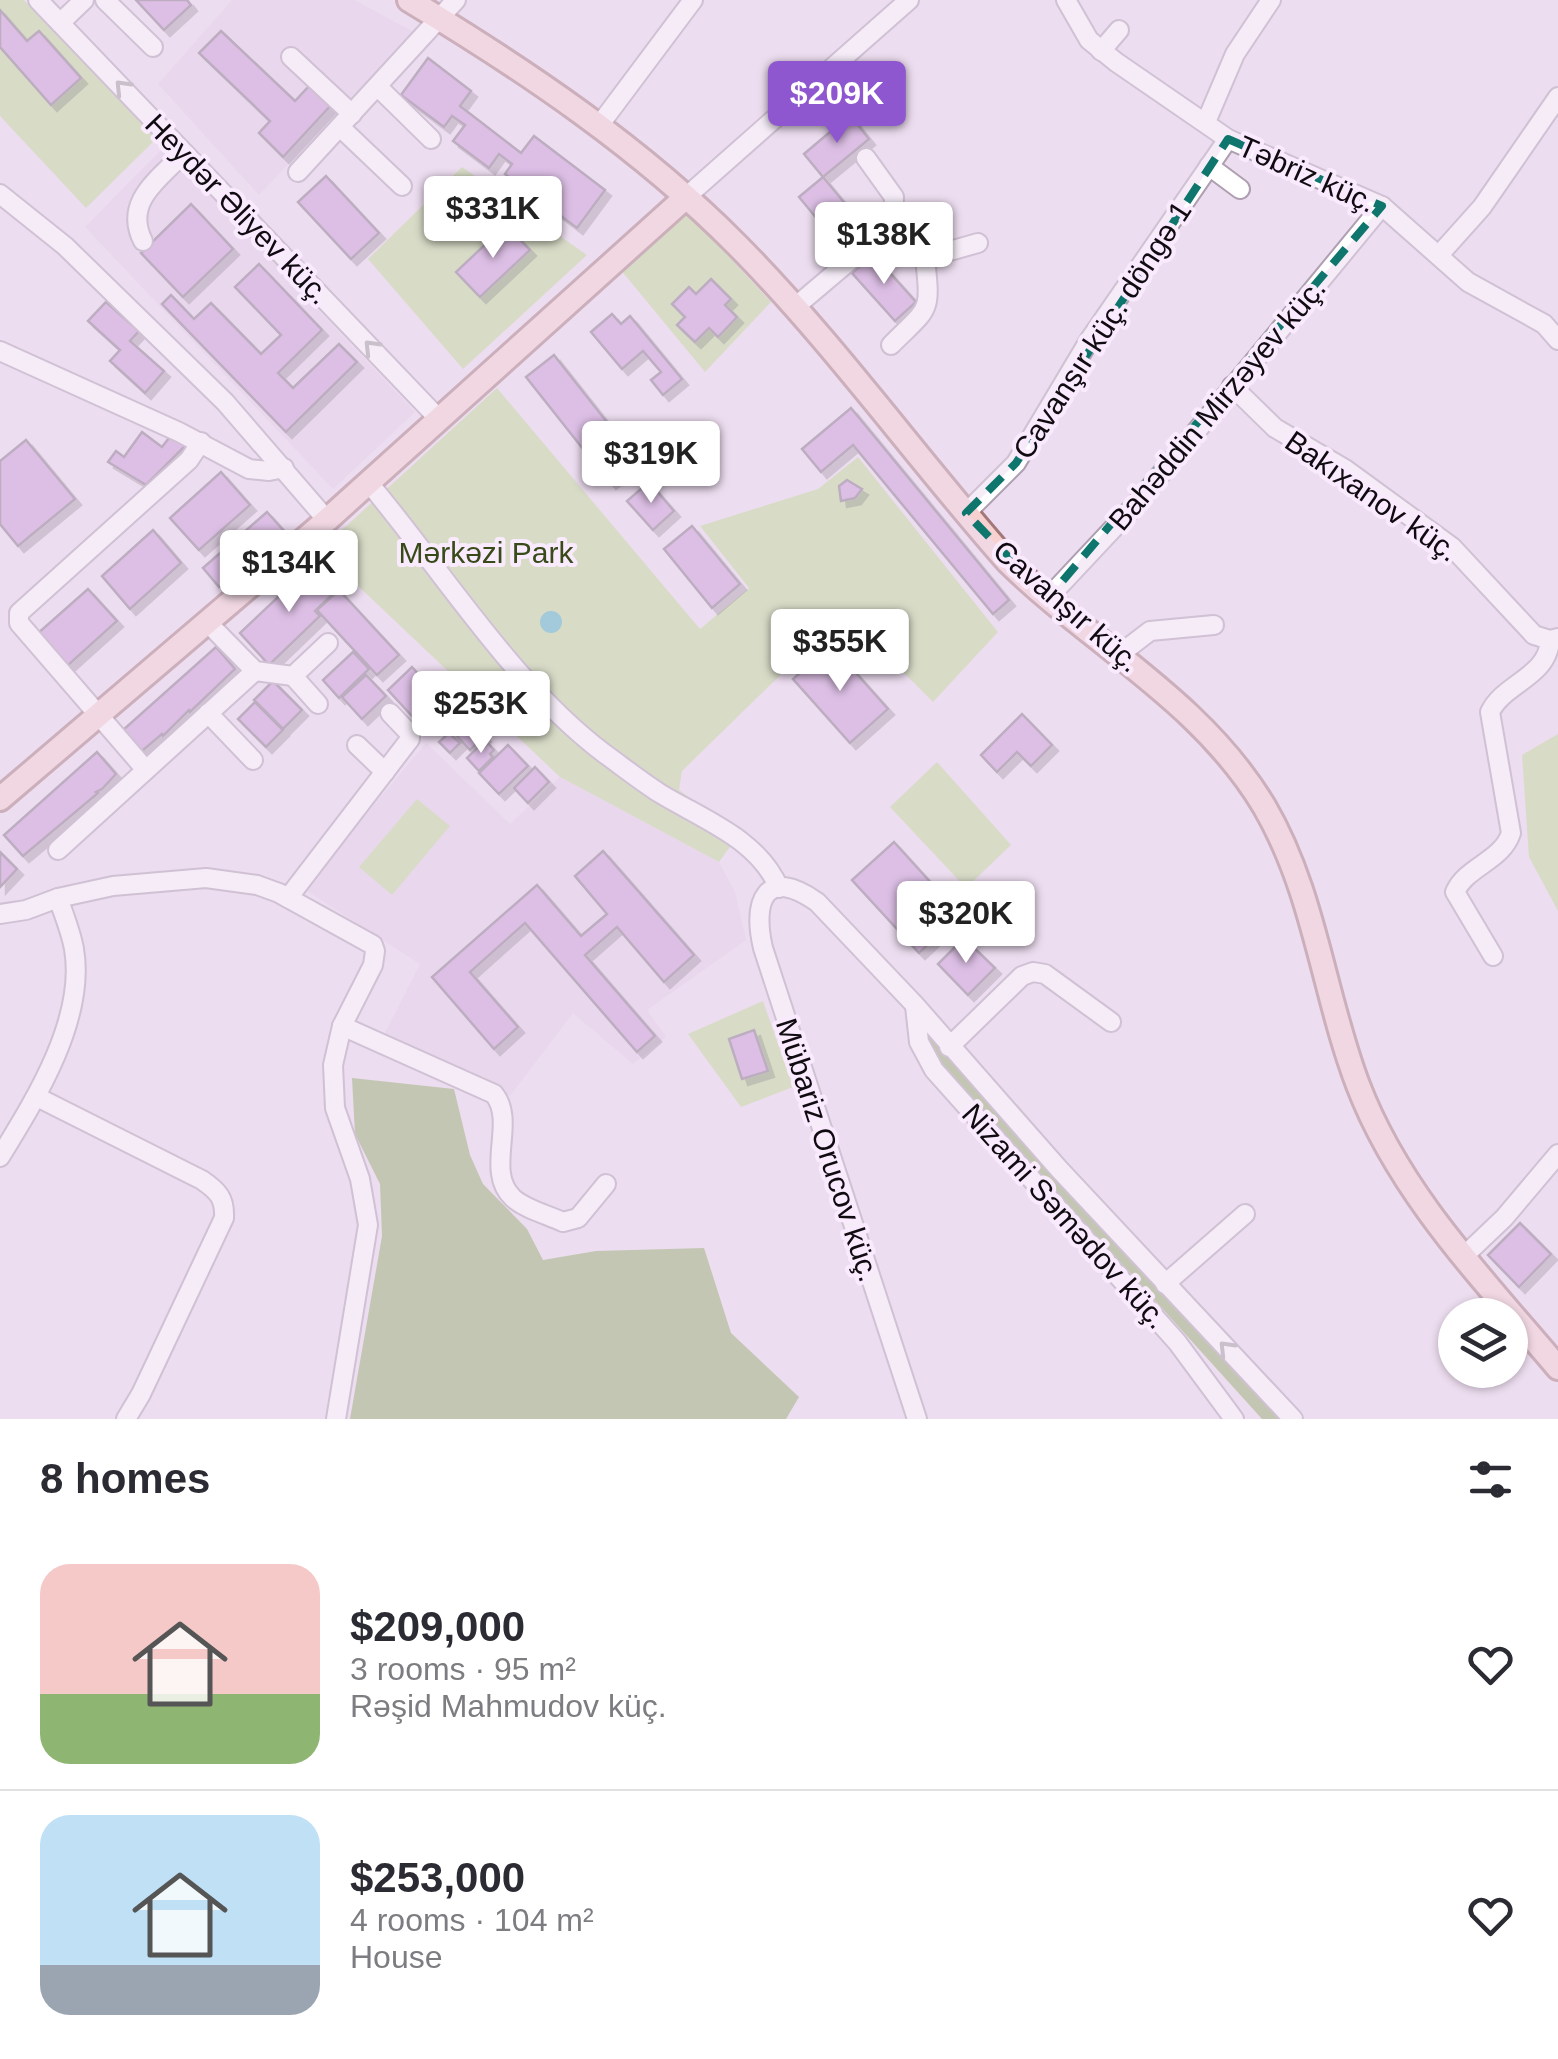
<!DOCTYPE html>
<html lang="en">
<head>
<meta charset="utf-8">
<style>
	:root { --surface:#fff; --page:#f7f7f7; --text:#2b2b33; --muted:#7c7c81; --line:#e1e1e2; --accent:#8f57cf }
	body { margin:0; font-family:Helvetica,sans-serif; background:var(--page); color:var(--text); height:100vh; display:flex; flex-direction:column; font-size:38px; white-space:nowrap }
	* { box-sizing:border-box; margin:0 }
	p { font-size:32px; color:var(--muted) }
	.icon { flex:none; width:55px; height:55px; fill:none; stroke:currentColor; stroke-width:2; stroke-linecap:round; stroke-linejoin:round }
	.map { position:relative; height:1419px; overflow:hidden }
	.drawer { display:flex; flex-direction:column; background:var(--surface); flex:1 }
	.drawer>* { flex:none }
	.fabs { position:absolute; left:1438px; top:1298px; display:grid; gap:20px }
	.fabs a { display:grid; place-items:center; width:90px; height:90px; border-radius:50%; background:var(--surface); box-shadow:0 2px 8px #0004; font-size:50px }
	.price { position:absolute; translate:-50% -85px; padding:0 22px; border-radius:10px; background:#fff; color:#222; font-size:32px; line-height:65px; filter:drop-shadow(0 2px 5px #0008) }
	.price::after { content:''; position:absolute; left:50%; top:60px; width:30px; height:22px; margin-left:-15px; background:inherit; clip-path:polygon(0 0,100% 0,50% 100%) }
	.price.on { background:var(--accent); color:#fff }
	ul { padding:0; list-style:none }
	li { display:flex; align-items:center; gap:30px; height:250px; padding:0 40px }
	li+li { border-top:2px solid var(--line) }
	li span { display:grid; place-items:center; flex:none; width:280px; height:200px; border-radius:30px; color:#555 }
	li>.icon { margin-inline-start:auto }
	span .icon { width:120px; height:120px; fill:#fffc; stroke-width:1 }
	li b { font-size:42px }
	h2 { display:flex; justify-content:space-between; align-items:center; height:120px; padding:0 40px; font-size:42px }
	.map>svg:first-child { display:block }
</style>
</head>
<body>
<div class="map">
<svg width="1558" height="1419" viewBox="0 0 1558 1419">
	<defs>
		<filter id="shadow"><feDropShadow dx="6" dy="6" stdDeviation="0" flood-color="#0004"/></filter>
	</defs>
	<rect width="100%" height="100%" fill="#edddf0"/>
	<g fill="#e5d0e9">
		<polygon points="232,0 354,0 414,32 259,195 158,84"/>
		<polygon points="164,147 415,412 333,489 85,227"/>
		<polygon points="426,743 510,824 560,777 719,862 735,892 746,940 647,1010 666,1037 633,1064 573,1013 509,1097 382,1039 420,964 304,889"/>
	</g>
	<g fill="#bedb96">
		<polygon points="0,0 24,0 156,139 86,208 0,116"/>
		<polygon points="462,167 587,255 463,369 368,259"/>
		<polygon points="687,211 771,302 705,372 620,269"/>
		<polygon points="497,388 700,629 749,588 700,526 818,489 858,457 998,632 933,702 844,613 682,771 679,790 740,833 719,862 560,777 320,550"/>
		<polygon points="1558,734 1558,911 1529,857 1522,755"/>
		<polygon points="937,762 1011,845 966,888 890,807"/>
		<polygon points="417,799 450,826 392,895 359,867"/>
		<polygon points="763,1001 793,1087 741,1107 688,1034"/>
	</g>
	<g fill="#90ac67">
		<polygon points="927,1031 1282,1419 1262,1419 933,1055"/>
		<polygon points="352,1078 454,1089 470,1155 483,1184 527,1229 543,1260 596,1251 704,1248 731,1333 799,1397 786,1419 350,1419 382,1236 380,1184 355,1134"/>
	</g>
	<circle fill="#47b3c1" cx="551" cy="622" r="11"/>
	<g fill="#cb9bd7" stroke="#827485" stroke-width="2.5" filter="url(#shadow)">
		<polygon points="136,0 187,0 191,5 164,30"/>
		<polygon points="0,10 27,41 39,31 81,78 51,105 0,47"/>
		<polygon points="221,31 295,101 311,84 332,104 283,157 259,133 270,121 199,53"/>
		<polygon points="428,58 471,91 460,106 521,153 534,136 605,190 577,228 505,174 512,164 499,154 489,168 453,141 465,125 452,116 444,127 401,95"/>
		<polygon points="850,115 869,139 823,177 804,154"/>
		<polygon points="326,176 379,233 351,259 298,202"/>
		<polygon points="823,177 866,229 842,249 799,197"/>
		<polygon points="191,204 233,249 183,297 141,253"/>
		<polygon points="506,225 530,250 480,297 456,272"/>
		<polygon points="873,254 916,302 895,321 852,273"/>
		<polygon points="259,264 322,330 278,373 293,388 339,344 357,362 286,432 162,304 171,295 194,319 211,303 261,354 281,335 235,287"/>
		<polygon points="711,279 731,299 725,305 737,317 718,337 709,328 695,342 677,325 685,317 672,304 689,287 696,294"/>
		<polygon points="106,302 139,331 130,341 164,371 145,393 110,361 120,350 88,321"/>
		<polygon points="612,314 621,324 630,316 682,379 663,395 651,380 661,372 643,351 622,369 591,332"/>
		<polygon points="554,355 625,445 642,431 655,447 610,483 526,377"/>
		<polygon points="851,408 1009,600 993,614 853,445 821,472 802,449"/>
		<polygon points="142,432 162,447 169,438 187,444 146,485 108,462 116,451 124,457"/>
		<polygon points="26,440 75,499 18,546 0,524 0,461"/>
		<polygon points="221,472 250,505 199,550 170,518"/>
		<polygon points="847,480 862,489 855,498 841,501 839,486"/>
		<polygon points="649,482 674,511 653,530 627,501"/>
		<polygon points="267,512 284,531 219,587 203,568"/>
		<polygon points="692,526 740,584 712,608 664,549"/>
		<polygon points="153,530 181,563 130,609 102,576"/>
		<polygon points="314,563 338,589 315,611 320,616 269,665 240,633"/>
		<polygon points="88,589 117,621 66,667 37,634"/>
		<polygon points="339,590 399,655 377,675 317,610"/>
		<polygon points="831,645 888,709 850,743 793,679"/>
		<polygon points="216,647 235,669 190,712 189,710 163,736 162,734 142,751 123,730"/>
		<polygon points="353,652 369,669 339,698 323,680"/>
		<polygon points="412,667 420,676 423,673 447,705 423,728 388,690"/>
		<polygon points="366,675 386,696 362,719 342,697"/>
		<polygon points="273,681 302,710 283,729 254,700"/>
		<polygon points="255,702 283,730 266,747 238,719"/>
		<polygon points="479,710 487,718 481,724 486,729 482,733 485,736 470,750 454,733"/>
		<polygon points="1022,714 1052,745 1031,766 1017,752 997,772 981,755"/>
		<polygon points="449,733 460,743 450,753 439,742"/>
		<polygon points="488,743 494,750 490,754 493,757 479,771 467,758 481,744 484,747"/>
		<polygon points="508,745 528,766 499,794 479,773"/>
		<polygon points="97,752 116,774 102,789 96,792 98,793 23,856 4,835"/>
		<polygon points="535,767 549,782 528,803 514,788"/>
		<polygon points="894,842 960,915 919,953 852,880"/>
		<polygon points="603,851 694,955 664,982 617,927 585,955 655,1036 637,1052 525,923 470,972 518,1027 494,1049 432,977 537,885 581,936 607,914 575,876"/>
		<polygon points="0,852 17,869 0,887"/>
		<polygon points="964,938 995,968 968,995 938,964"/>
		<polygon points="754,1030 768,1071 742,1079 729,1039"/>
		<polygon points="1520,1223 1551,1254 1519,1287 1488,1255"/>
	</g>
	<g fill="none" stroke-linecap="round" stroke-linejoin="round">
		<defs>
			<g id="minor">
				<polyline points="38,0 438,418"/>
				<polyline points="105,0 153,47"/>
				<polyline points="1066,0 1089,40 1116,62 1228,139 1382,206 1468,282 1544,324 1558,340"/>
				<polyline points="60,23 84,0"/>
				<polyline points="1101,51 1119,30"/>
				<polyline points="291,57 352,114"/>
				<polyline points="378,87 431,139"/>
				<polyline points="1206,122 1235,54 1271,0"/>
				<polyline points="340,127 402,186"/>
				<polyline points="598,127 693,0"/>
				<polyline points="1209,166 1240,189"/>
				<polyline points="298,172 456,0"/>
				<polyline points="0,194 65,246 225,402 327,520"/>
				<polyline points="686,197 909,0"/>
				<polyline points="893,224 925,258 978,243"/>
				<path d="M143,241c-20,-39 16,-62 41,-88"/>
				<polyline points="1439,255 1482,207 1558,97"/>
				<polyline points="795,307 893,224 894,197 866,158"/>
				<path d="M891,345c39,-39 40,-31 34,-87"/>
				<polyline points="0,351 179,432 249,469 269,471 284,468"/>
				<polyline points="1232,386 1275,428 1345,469 1452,547 1534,635 1550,640 1558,638"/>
				<path d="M368,482c75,89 143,201 237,272 18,13 37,28 56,40 43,26 97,45 118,94"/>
				<polyline points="966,513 1016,463 1090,339 1228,139"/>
				<polyline points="1048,598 1138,502 1382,206"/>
				<polyline points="207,622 255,671 293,676 328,643"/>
				<polyline points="1120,654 1150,631 1214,625"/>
				<polyline points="293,676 318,704"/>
				<polyline points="208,713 253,760"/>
				<polyline points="357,745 385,772"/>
				<polyline points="146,770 19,623 19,613 189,460 201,442"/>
				<polyline points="58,850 255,671"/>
				<polyline points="288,898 410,739 410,734 390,713"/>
				<polyline points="0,914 26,910 58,898 113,886 206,878 257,885 279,893 373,945 375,951 373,965 342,1026 333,1065 335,1108 360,1179 368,1225 336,1419"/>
				<path d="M1493,956l-38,-64c12,-26 47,-31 56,-59l-21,-121c14,-29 58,-35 60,-72"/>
				<polyline points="915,1006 919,1042 934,1070 1177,1342 1234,1419"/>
				<path d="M342,1026l152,68c23,28 -10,77 19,104 12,11 35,17 50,24l15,-4 28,-34"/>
				<polyline points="949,1047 1022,976 1033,972 1045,974 1111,1022"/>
				<path d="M37,1097l165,83c16,11 23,18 22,38l-83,176 -15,25"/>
				<path d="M0,1157c35,-57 86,-138 74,-208 -3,-17 -10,-34 -16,-51"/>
				<polyline points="1464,1256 1504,1218 1558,1154"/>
				<polyline points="1165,1284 1245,1214"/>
				<path d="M917,1419l-154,-471c-11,-48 3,-82 54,-46l98,103 144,164 234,250"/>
			</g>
			<g id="major">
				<path d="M409,0c116,70 232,148 328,245 98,99 179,213 271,317 85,83 193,139 256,244 51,87 59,187 94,279 42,110 126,195 200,283"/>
				<polyline points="0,799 327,520 686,197"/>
			</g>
		</defs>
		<use href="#minor" stroke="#ae9fb1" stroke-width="22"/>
		<use href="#major" stroke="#a37879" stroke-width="28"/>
		<use href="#minor" stroke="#fff" stroke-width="18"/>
		<use href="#major" stroke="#f7d1d0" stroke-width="22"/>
	</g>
	<defs><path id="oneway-chevron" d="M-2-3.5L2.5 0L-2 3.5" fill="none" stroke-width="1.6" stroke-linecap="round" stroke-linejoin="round" transform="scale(2.5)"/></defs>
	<g stroke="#9f9da0">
		<use href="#oneway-chevron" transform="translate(122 87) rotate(-134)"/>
		<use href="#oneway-chevron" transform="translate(371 347) rotate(-134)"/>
		<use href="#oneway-chevron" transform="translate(1226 1348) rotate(-134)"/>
	</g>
	<path d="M0 0H1558V1419H0ZM1228,139l154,67 -334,392 -82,-85 50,-50z" fill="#edddf0" fill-opacity=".55" fill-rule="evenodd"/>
	<path fill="none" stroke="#0f766e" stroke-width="8" stroke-dasharray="20 12" stroke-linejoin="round" d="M1228,139l154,67 -334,392 -82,-85 50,-50z"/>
	<g text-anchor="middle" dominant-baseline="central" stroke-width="8" stroke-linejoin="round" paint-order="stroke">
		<g font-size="30" fill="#100b11" stroke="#faeafe">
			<text transform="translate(1307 174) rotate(24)">Təbriz küç.</text>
			<text transform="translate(238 209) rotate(46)">Heydər Əliyev küç.</text>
			<text transform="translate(1102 330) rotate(-57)">Cavanşır küç. döngə 1</text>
			<text transform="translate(1217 404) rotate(-50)">Bahəddin Mirzəyev küç.</text>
			<text transform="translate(1372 496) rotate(35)">Bakıxanov küç.</text>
			<text transform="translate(1067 606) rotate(41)">Cavanşır küç.</text>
			<text transform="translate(828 1150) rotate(72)">Mübariz Orucov küç.</text>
			<text transform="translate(1065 1216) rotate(48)">Nizami Səmədov küç.</text>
		</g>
		<g font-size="30" fill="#374a18" stroke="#faeafe">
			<text x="486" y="552">Mərkəzi Park</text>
		</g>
	</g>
</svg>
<div class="fabs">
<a><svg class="icon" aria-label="layers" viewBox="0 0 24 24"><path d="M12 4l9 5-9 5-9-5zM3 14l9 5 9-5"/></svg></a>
</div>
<b class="price on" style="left:837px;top:146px">$209K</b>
<b class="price" style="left:493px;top:261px">$331K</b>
<b class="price" style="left:884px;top:287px">$138K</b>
<b class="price" style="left:651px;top:506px">$319K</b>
<b class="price" style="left:289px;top:615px">$134K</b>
<b class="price" style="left:840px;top:694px">$355K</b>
<b class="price" style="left:481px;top:756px">$253K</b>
<b class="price" style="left:966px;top:966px">$320K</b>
</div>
<section class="drawer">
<h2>8 homes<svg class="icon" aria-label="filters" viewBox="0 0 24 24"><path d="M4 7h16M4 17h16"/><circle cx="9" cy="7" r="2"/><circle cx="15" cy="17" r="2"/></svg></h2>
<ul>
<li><span style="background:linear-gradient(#f6c9c9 65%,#8fb573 0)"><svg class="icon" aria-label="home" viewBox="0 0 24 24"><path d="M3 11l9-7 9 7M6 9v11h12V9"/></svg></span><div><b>$209,000</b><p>3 rooms · 95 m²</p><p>Rəşid Mahmudov küç.</p></div><svg class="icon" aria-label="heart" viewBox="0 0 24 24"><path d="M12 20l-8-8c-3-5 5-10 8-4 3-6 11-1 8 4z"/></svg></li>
<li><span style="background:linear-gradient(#bfe0f5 75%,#9aa5b1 0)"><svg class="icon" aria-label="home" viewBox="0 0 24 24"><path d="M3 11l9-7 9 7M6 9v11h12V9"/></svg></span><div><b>$253,000</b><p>4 rooms · 104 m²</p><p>House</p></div><svg class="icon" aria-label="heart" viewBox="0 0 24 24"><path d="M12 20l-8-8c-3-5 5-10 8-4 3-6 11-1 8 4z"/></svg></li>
</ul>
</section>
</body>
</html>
